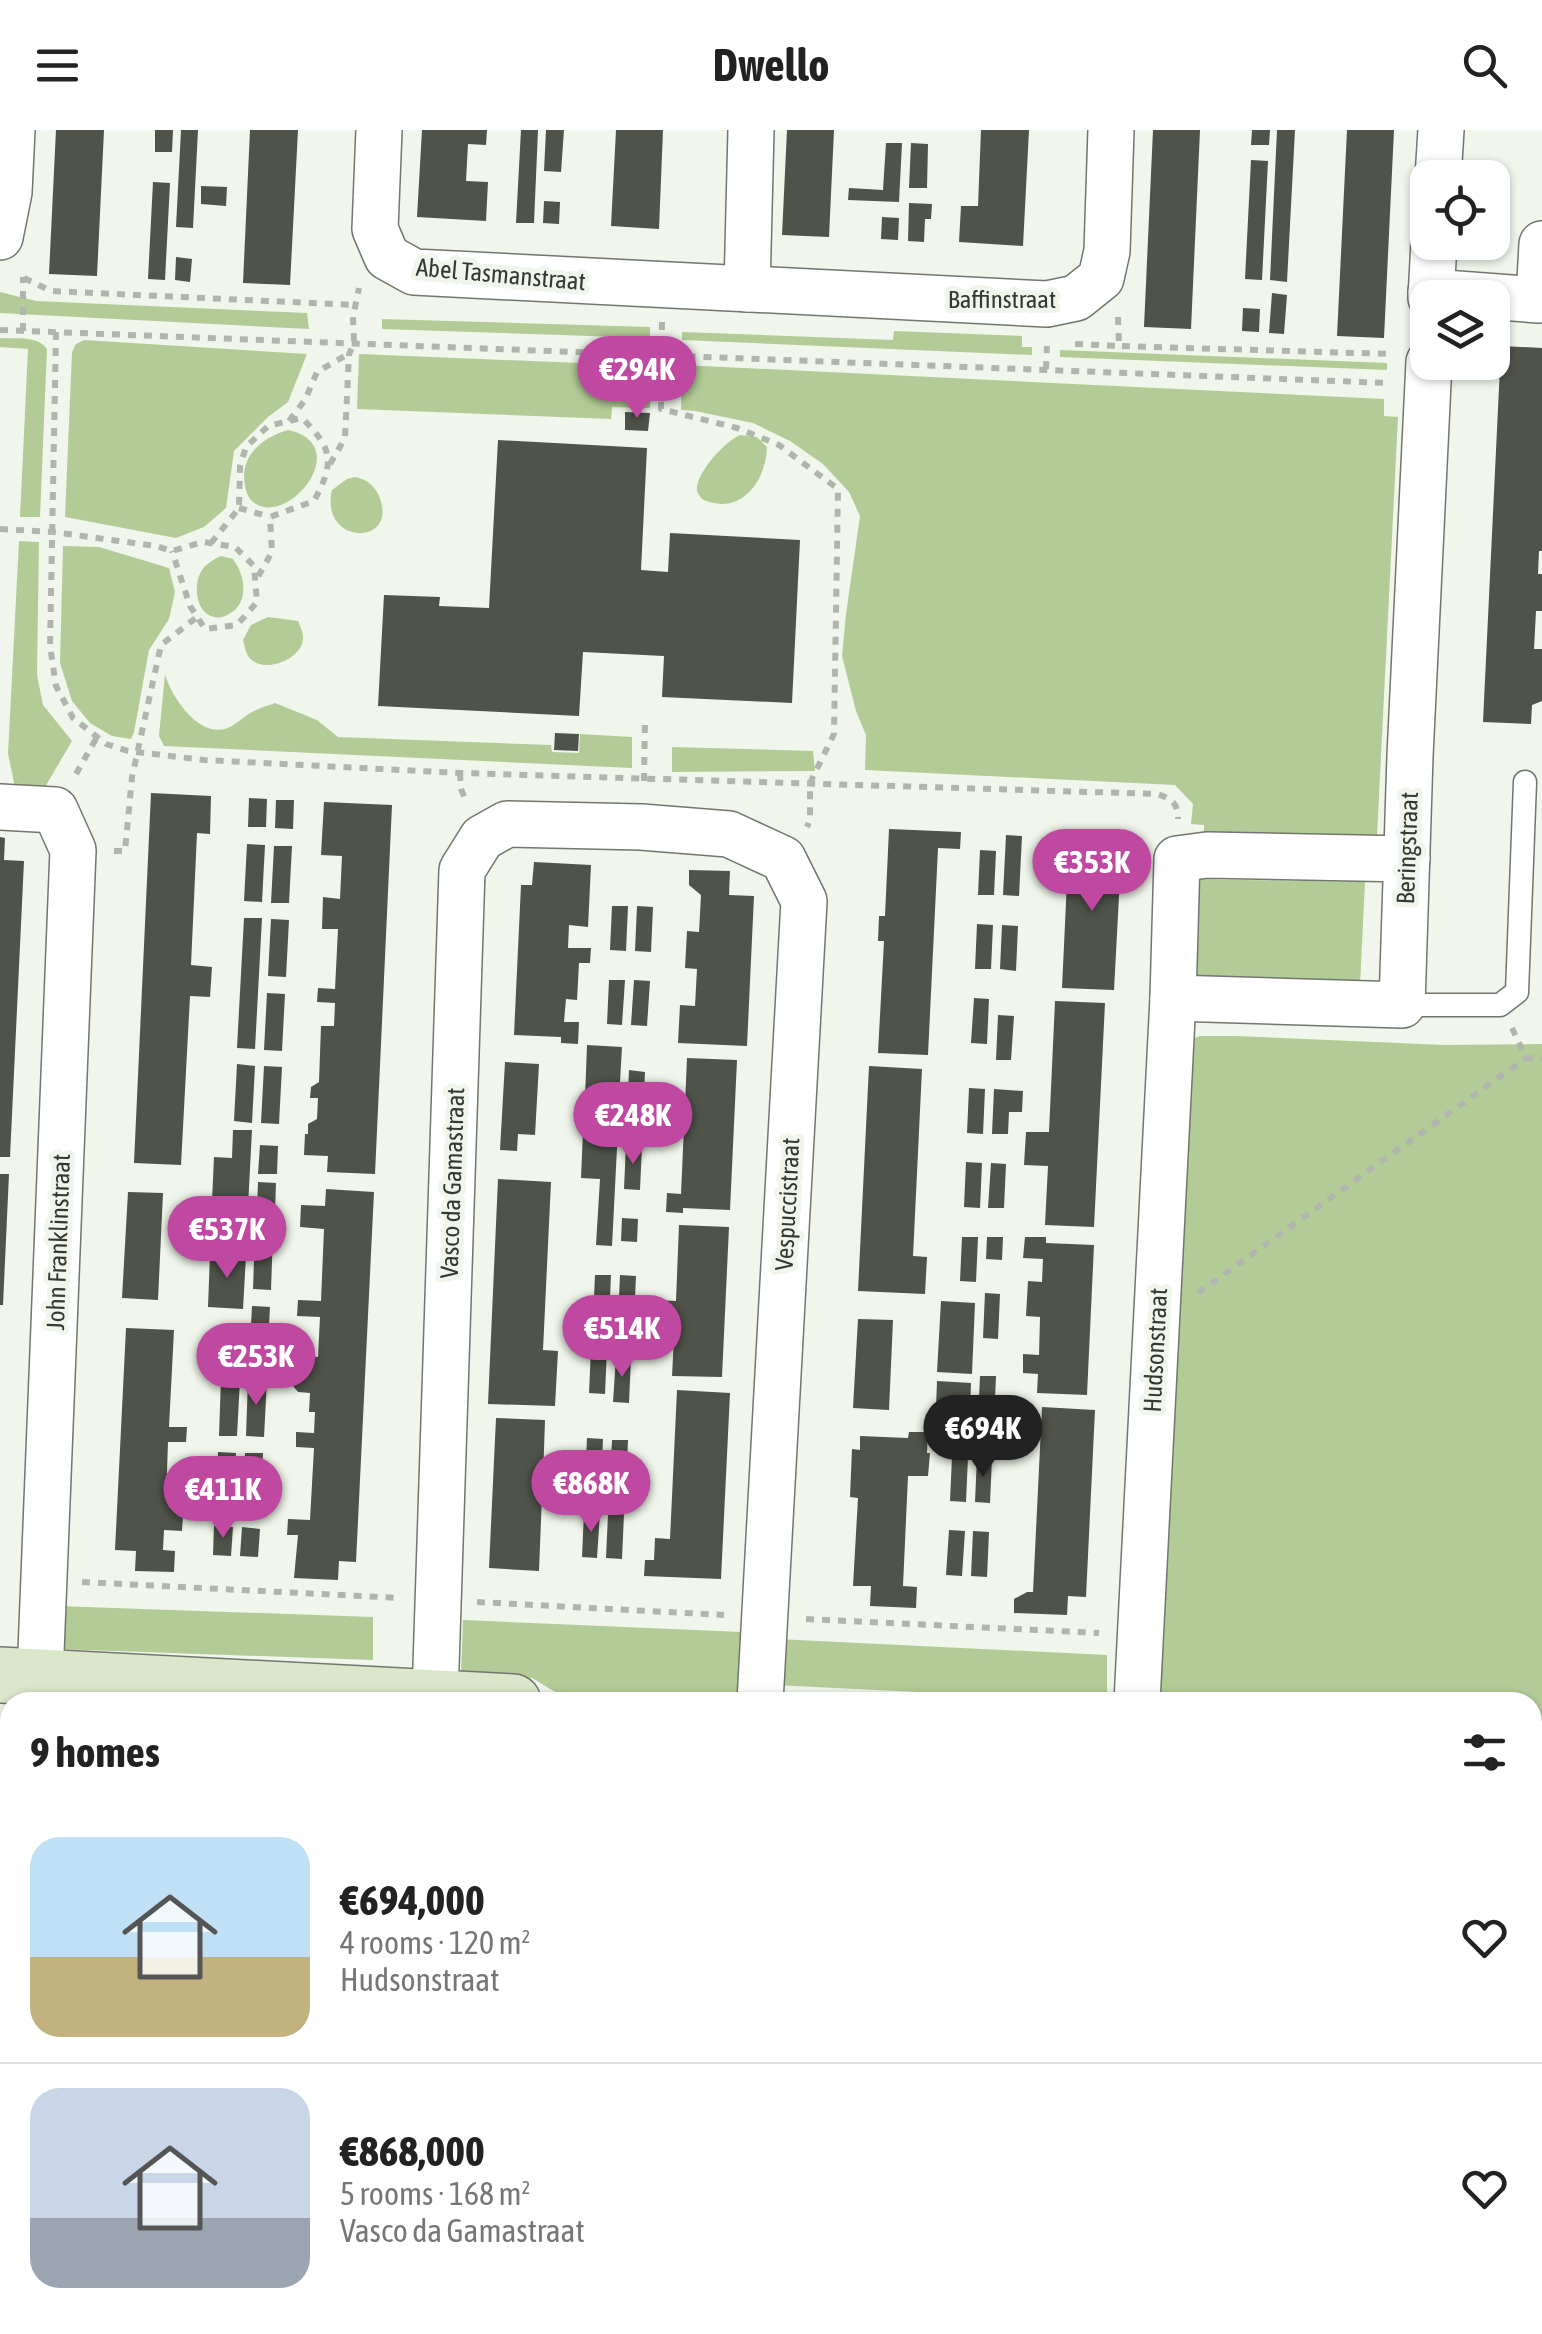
<!DOCTYPE html>
<html lang="en">
<head>
<meta charset="utf-8">
<style>
	:root { --surface:#fff; --page:#f6f6f6; --text:#222; --muted:#767676; --line:#e0e0e0; --accent:#bf49a1 }
	body { margin:0; font-family:"Asap Condensed",sans-serif; background:var(--page); color:var(--text); height:100vh; display:flex; flex-direction:column; font-size:38px; white-space:nowrap }
	* { box-sizing:border-box; margin:0 }
	p { font-size:32px; color:var(--muted) }
	.icon { flex:none; width:55px; height:55px; fill:none; stroke:currentColor; stroke-width:2; stroke-linecap:round; stroke-linejoin:round }
	.map { position:relative; flex:1; overflow:hidden }
	.drawer { position:absolute; left:0px; top:1562px; width:1542px; height:642px; display:flex; flex-direction:column; background:var(--surface); border-radius:30px 30px 0 0; box-shadow:0 2px 8px #0004 }
	.drawer>* { flex:none }
	.buttons { position:absolute; left:1410px; top:30px; display:grid; gap:20px }
	.buttons a { display:grid; place-items:center; width:100px; height:100px; border-radius:20px; background:var(--surface); box-shadow:0 2px 8px #0004; font-size:50px }
	.price { position:absolute; translate:-50% -85px; padding:0 22px; border-radius:35px; background:var(--accent); color:#fff; font-size:32px; line-height:65px; filter:drop-shadow(0 2px 5px #0008) }
	.price::after { content:''; position:absolute; left:50%; top:60px; width:30px; height:22px; margin-left:-15px; background:inherit; clip-path:polygon(0 0,100% 0,50% 100%) }
	.price.active { background:#222; color:#fff }
	ul { padding:0; list-style:none }
	li { display:flex; align-items:center; gap:30px; height:250px; padding:0 30px }
	li+li { border-top:2px solid var(--line) }
	li span { display:grid; place-items:center; flex:none; width:280px; height:200px; border-radius:30px; color:#555 }
	li>.icon { margin-inline-start:auto }
	span .icon { width:120px; height:120px; fill:#fffc; stroke-width:1 }
	li b { font-size:42px }
	h2 { display:flex; justify-content:space-between; align-items:center; height:120px; padding:0 30px; font-size:42px }
	header { display:flex; justify-content:space-between; align-items:center; height:130px; padding:0 30px; background:var(--surface); font-size:45px; font-weight:700 }
	.map>svg:first-child { display:block }
</style>
</head>
<body>
<header><svg class="icon" aria-label="menu" viewBox="0 0 24 24"><path d="M4 6h16M4 12h16M4 18h16"/></svg>Dwello<svg class="icon" aria-label="search" viewBox="0 0 24 24"><circle cx="10" cy="10" r="6"/><path d="M15 15l6 6"/></svg></header>
<div class="map">
<svg width="1542" height="2204" viewBox="0 0 1542 2204">
	<rect width="100%" height="100%" fill="#f0f6eb"/>
	<g fill="#b3cc97">
		<polygon points="0,162 36,171 307,183 309,199 0,183"/>
		<polygon points="382,189 650,197 650,208 382,199"/>
		<polygon points="894,201 1022,206 1022,217 1032,217 1032,225 682,210 682,202 893,210"/>
		<path d="M0,208c16,1 38,-3 47,11l-7,168h-20l8,-168 -28,-2z"/>
		<polygon points="84,210 307,224 288,272 268,287 234,321 226,378 204,397 176,408 65,387 72,222 76,214"/>
		<polygon points="1060,220 1387,233 1387,240 1060,227"/>
		<polygon points="359,224 651,236 650,278 612,277 611,289 357,279"/>
		<polygon points="682,235 1384,269 1384,286 1398,287 1377,706 1204,704 1204,695 1191,694 1193,674 1175,655 865,640 866,605 856,581 842,526 846,484 860,386 849,362 823,334 790,311 753,293 695,281 681,280"/>
		<path d="M288,300c66,14 3,95 -32,74 -7,-4 -10,-11 -11,-19 -6,-29 18,-48 43,-55z"/>
		<path d="M740,305l17,2 10,10c-1,35 -27,70 -65,52 -2,-3 -4,-5 -5,-8 -2,-17 28,-50 43,-56z"/>
		<path d="M355,347c11,2 19,8 24,19 21,51 -60,50 -47,-6l15,-11z"/>
		<polygon points="19,411 39,412 37,545 43,575 72,611 45,657 15,657 8,624"/>
		<polygon points="63,416 99,417 169,438 175,462 169,489 149,520 134,602 131,609 112,606 90,593 72,571 60,533"/>
		<path d="M221,426l12,3c12,16 17,44 -4,55 -4,2 -10,5 -15,3 -19,-4 -21,-34 -12,-47 4,-6 12,-11 19,-14z"/>
		<path d="M268,487l30,4c3,7 7,16 4,23 -7,17 -34,27 -49,17 -7,-4 -8,-14 -10,-21l8,-15z"/>
		<path d="M165,544c6,22 32,62 60,55 10,-3 18,-12 27,-17 7,-4 15,-6 23,-9l42,17 21,17 213,8 1,7 27,1 1,-19 52,3v31l-468,-22 -5,-10z"/>
		<polygon points="672,617 813,621 815,641 672,642"/>
		<polygon points="1192,749 1365,752 1360,855 1195,850"/>
		<polygon points="1200,906 1235,906 1445,915 1542,914 1542,1590 1533,1589 1532,1572 1177,1571 1163,1563 1152,1553 1187,911"/>
		<polygon points="58,1476 373,1487 373,1530 57,1519"/>
		<polygon points="463,1490 742,1502 738,1566 723,1572 572,1572 532,1548 461,1545"/>
		<polygon points="777,1509 1107,1525 1107,1571 774,1555"/>
	</g>
	<g fill="#4f534a">
		<polygon points="56,0 104,0 97,146 49,144"/>
		<polygon points="155,0 173,0 172,22 155,22"/>
		<polygon points="181,0 198,0 193,98 176,97"/>
		<polygon points="250,0 298,0 290,155 243,153"/>
		<polygon points="422,0 487,0 486,15 468,14 466,51 488,52 486,91 417,87"/>
		<polygon points="521,0 538,0 534,93 516,93"/>
		<polygon points="546,0 564,0 561,42 544,41"/>
		<polygon points="616,0 663,0 659,99 611,96"/>
		<polygon points="787,0 834,0 829,107 782,105"/>
		<polygon points="981,0 1029,0 1023,116 959,112 961,76 978,76"/>
		<polygon points="1153,0 1200,0 1191,199 1144,197"/>
		<polygon points="1252,0 1270,0 1269,15 1251,15"/>
		<polygon points="1277,0 1295,0 1287,152 1270,150"/>
		<polygon points="1347,0 1394,0 1384,208 1337,206"/>
		<polygon points="886,13 902,13 899,72 848,70 849,58 883,60"/>
		<polygon points="911,13 928,14 927,58 909,58"/>
		<polygon points="1251,30 1268,31 1262,150 1245,149"/>
		<polygon points="153,52 170,53 165,150 148,149"/>
		<polygon points="201,56 227,57 226,76 201,74"/>
		<polygon points="544,71 560,72 559,94 543,93"/>
		<polygon points="909,73 932,74 931,89 925,89 924,112 908,111"/>
		<polygon points="882,87 899,88 898,110 881,109"/>
		<polygon points="176,127 192,129 190,152 175,150"/>
		<polygon points="1272,163 1287,165 1284,204 1269,203"/>
		<polygon points="1243,178 1260,179 1259,202 1242,201"/>
		<polygon points="1501,216 1542,218 1542,421 1539,421 1538,444 1542,444 1542,481 1536,481 1534,519 1542,519 1542,571 1532,575 1531,594 1483,592"/>
		<polygon points="625,282 650,283 648,301 625,300"/>
		<polygon points="498,310 647,318 641,440 668,442 670,403 800,410 792,573 662,567 664,526 583,522 579,586 378,576 384,465 440,467 439,476 489,478"/>
		<polygon points="555,603 579,604 578,621 554,620"/>
		<polygon points="151,663 211,666 210,704 197,703 191,835 212,837 210,867 190,866 181,1035 134,1033"/>
		<polygon points="249,668 267,669 266,697 248,697"/>
		<polygon points="276,670 294,670 293,699 275,698"/>
		<polygon points="324,672 392,675 375,1044 327,1042 328,1026 304,1025 305,1004 308,1004 308,994 317,989 318,968 310,968 311,957 319,952 321,896 334,896 335,873 317,872 318,858 335,859 338,799 322,799 323,767 340,769 342,726 321,725"/>
		<polygon points="889,699 961,702 960,719 938,718 928,925 878,923 884,811 878,811 879,786 885,786"/>
		<polygon points="1006,705 1022,706 1019,766 1003,765"/>
		<polygon points="0,707 5,708 4,730 24,731 10,1027 0,1027"/>
		<polygon points="1069,708 1122,710 1114,860 1062,858"/>
		<polygon points="247,714 265,715 262,772 244,771"/>
		<polygon points="274,716 292,716 289,773 271,773"/>
		<polygon points="980,720 996,721 994,765 978,765"/>
		<polygon points="534,732 591,735 588,797 569,795 568,818 591,818 590,833 579,833 577,870 566,869 564,892 579,892 578,914 561,913 561,907 514,905 521,755 532,755"/>
		<polygon points="689,740 730,741 729,765 754,766 747,916 678,913 680,875 695,876 697,839 685,838 687,801 699,802 701,765 689,755"/>
		<polygon points="612,776 628,776 626,821 610,820"/>
		<polygon points="637,776 653,777 651,822 635,821"/>
		<polygon points="244,788 262,788 255,919 237,918"/>
		<polygon points="271,789 289,790 286,847 268,846"/>
		<polygon points="977,794 993,795 991,839 975,839"/>
		<polygon points="1002,795 1018,796 1016,841 1000,839"/>
		<polygon points="609,850 625,850 622,895 607,894"/>
		<polygon points="634,850 650,851 647,896 631,895"/>
		<polygon points="267,863 285,864 282,921 264,920"/>
		<polygon points="974,868 989,869 987,914 971,913"/>
		<polygon points="1055,871 1105,873 1094,1097 1045,1095 1048,1036 1024,1035 1026,1002 1049,1002"/>
		<polygon points="998,885 1014,886 1011,930 996,930"/>
		<polygon points="587,915 622,917 619,970 585,968"/>
		<polygon points="687,928 737,930 730,1080 683,1078 683,1083 666,1082 667,1063 681,1064"/>
		<polygon points="505,932 539,934 535,1005 518,1004 517,1021 500,1020"/>
		<polygon points="237,934 255,936 252,993 234,991"/>
		<polygon points="264,936 282,937 279,994 261,993"/>
		<polygon points="869,936 922,939 913,1126 927,1127 925,1164 858,1161"/>
		<polygon points="629,940 645,942 643,986 627,985"/>
		<polygon points="969,958 985,959 983,1004 967,1003"/>
		<polygon points="994,959 1023,961 1022,982 1009,982 1008,1004 992,1004"/>
		<polygon points="584,977 619,979 612,1116 596,1115 600,1049 581,1048"/>
		<polygon points="233,1000 252,1000 246,1116 210,1115 214,1027 232,1028"/>
		<polygon points="626,1014 642,1016 640,1060 624,1059"/>
		<polygon points="260,1015 278,1016 277,1044 258,1044"/>
		<polygon points="966,1032 982,1033 980,1078 964,1077"/>
		<polygon points="991,1033 1006,1034 1004,1078 988,1078"/>
		<polygon points="0,1044 9,1044 3,1175 0,1175"/>
		<polygon points="498,1049 551,1052 543,1220 558,1221 555,1276 488,1274"/>
		<polygon points="258,1052 276,1053 275,1082 257,1080"/>
		<polygon points="326,1059 374,1062 356,1432 339,1431 338,1450 294,1448 298,1405 287,1405 288,1389 310,1390 314,1318 296,1317 296,1302 314,1303 315,1282 309,1282 310,1263 298,1262 293,1256 295,1225 318,1227 320,1187 297,1186 298,1170 321,1171 324,1099 300,1097 301,1075 325,1076"/>
		<polygon points="128,1062 163,1063 158,1170 122,1168"/>
		<polygon points="622,1088 638,1089 637,1112 621,1111"/>
		<polygon points="679,1095 729,1097 722,1247 672,1246 675,1187 655,1186 656,1170 676,1171"/>
		<polygon points="255,1102 273,1103 271,1160 253,1159"/>
		<polygon points="962,1107 978,1107 976,1152 960,1151"/>
		<polygon points="987,1107 1003,1107 1002,1130 986,1129"/>
		<polygon points="1025,1107 1046,1107 1046,1113 1094,1115 1087,1265 1037,1263 1038,1244 1023,1243 1023,1224 1039,1225 1040,1187 1026,1186 1028,1151 1042,1152 1043,1129 1023,1128"/>
		<polygon points="210,1124 246,1126 243,1179 208,1177"/>
		<polygon points="595,1145 611,1145 609,1190 593,1189"/>
		<polygon points="620,1145 636,1146 634,1190 618,1190"/>
		<polygon points="985,1163 1000,1164 998,1209 983,1208"/>
		<polygon points="941,1171 975,1173 972,1244 937,1242"/>
		<polygon points="252,1176 270,1177 267,1234 249,1233"/>
		<polygon points="858,1189 893,1190 889,1280 853,1278"/>
		<polygon points="126,1198 174,1200 169,1297 187,1297 186,1312 168,1312 166,1370 184,1371 182,1401 164,1400 163,1420 175,1421 174,1442 135,1441 136,1421 115,1420"/>
		<polygon points="223,1211 242,1213 240,1241 222,1240"/>
		<polygon points="591,1218 607,1219 605,1264 589,1263"/>
		<polygon points="616,1227 631,1228 629,1273 613,1272"/>
		<polygon points="980,1246 996,1246 994,1291 978,1290"/>
		<polygon points="221,1248 240,1249 237,1306 219,1306"/>
		<polygon points="248,1249 267,1250 264,1307 246,1306"/>
		<polygon points="937,1251 971,1253 969,1306 935,1304"/>
		<polygon points="677,1260 730,1263 721,1449 644,1446 645,1430 654,1430 655,1408 670,1409"/>
		<polygon points="1042,1277 1095,1280 1086,1467 1068,1466 1067,1485 1014,1483 1014,1469 1027,1462 1033,1462"/>
		<polygon points="496,1288 545,1290 543,1349 566,1350 565,1367 542,1365 539,1441 489,1438"/>
		<polygon points="909,1302 928,1302 927,1323 930,1323 928,1346 908,1346 903,1456 917,1457 916,1478 870,1476 871,1456 853,1456 858,1368 850,1367 852,1319 860,1320 860,1306 908,1308"/>
		<polygon points="587,1308 603,1309 601,1354 585,1353"/>
		<polygon points="612,1310 628,1310 626,1355 610,1354"/>
		<polygon points="218,1322 236,1323 234,1380 215,1380"/>
		<polygon points="245,1323 263,1323 260,1380 242,1380"/>
		<polygon points="952,1327 968,1327 966,1372 950,1371"/>
		<polygon points="977,1327 992,1328 990,1373 975,1372"/>
		<polygon points="584,1382 600,1383 597,1428 582,1427"/>
		<polygon points="608,1384 624,1384 622,1429 606,1428"/>
		<polygon points="214,1396 233,1397 231,1426 213,1425"/>
		<polygon points="242,1397 260,1399 258,1427 240,1426"/>
		<polygon points="949,1400 965,1401 962,1446 946,1445"/>
		<polygon points="973,1401 989,1402 987,1447 971,1446"/>
		<polygon points="1532,1790 1542,1790 1542,1845 1540,1844 1540,1856 1532,1856"/>
		<polygon points="1532,1870 1542,1874 1542,1917 1532,1913"/>
		<polygon points="1533,1950 1542,1953 1542,2041 1532,2037 1532,2001 1537,1991 1532,1989"/>
		<rect x="51" y="2195" width="65" height="9"/>
		<polygon points="211,2195 283,2195 282,2204 210,2204"/>
		<polygon points="417,2195 464,2195 463,2204 416,2204"/>
		<polygon points="712,2195 761,2197 760,2204 711,2204"/>
		<polygon points="1107,2195 1431,2195 1430,2204 1107,2204"/>
	</g>
	<g fill="none" stroke-linecap="round" stroke-linejoin="round">
		<defs>
			<polyline id="lane" points="1402,875 1500,875 1517,862 1525,652"/>
			<g id="street">
				<polyline points="379,0 375,99 387,127 414,142 1047,174 1076,168 1101,148 1107,121 1111,0"/>
				<polyline points="1438,48 1441,0"/>
				<polyline points="0,107 9,62 12,0"/>
				<polyline points="747,159 751,0"/>
				<polyline points="1431,162 1539,170 1542,114"/>
				<polyline points="1431,168 1434,112"/>
				<polyline points="0,677 55,680 73,720 40,1547"/>
				<polyline points="1173,868 1402,875 1410,626 1429,232"/>
				<polyline points="435,1567 462,740 482,708 507,694 641,697 729,704 783,729 804,771 760,1572"/>
				<polyline points="1137,1572 1173,868 1177,729 1207,725 1407,729"/>
				<polyline points="1532,2180 1542,2180"/>
				<polyline points="162,2204 162,2195"/>
				<polyline points="525,2204 526,2195"/>
				<polyline points="607,2204 607,2195"/>
				<polyline points="1061,2204 1062,2195"/>
				<polyline points="1491,2204 1491,2195"/>
			</g>
			<g id="secondary">
				<polyline points="0,1545 513,1572"/>
				<polyline points="1532,1618 1542,1618"/>
			</g>
		</defs>
		<use href="#lane" stroke="#72776d" stroke-width="25"/>
		<use href="#street" stroke="#72776d" stroke-width="48"/>
		<use href="#secondary" stroke="#72776d" stroke-width="58"/>
		<g stroke="#b1b6ad" stroke-width="6" stroke-dasharray="8 8" stroke-linecap="butt">
			<polyline points="24,148 51,161 356,175"/>
			<polyline points="1118,187 1119,216 1392,224"/>
			<polyline points="662,192 661,279 737,298 779,315 838,359 834,604 810,653 810,690 807,697"/>
			<polyline points="0,200 1387,253"/>
			<polyline points="23,201 23,147"/>
			<path d="M56,202l-6,314 6,40 17,32 33,26 22,7 76,9 256,13 697,21c15,5 21,9 21,25"/>
			<polyline points="1075,214 1119,216"/>
			<polyline points="1046,239 1047,216"/>
			<polyline points="289,291 305,270 317,242 348,224"/>
			<polyline points="330,334 345,308 349,224 354,213 353,187 359,158"/>
			<polyline points="239,378 270,387"/>
			<polyline points="0,399 53,402 156,416 172,421 203,412 235,417 254,436 257,472 237,495 205,499 190,476 172,421"/>
			<path d="M211,413l28,-35 1,-42 6,-19 22,-21 34,-8c31,31 33,44 12,83l-44,16 2,35 -17,30"/>
			<polyline points="460,643 461,659 466,671"/>
			<polyline points="76,644 97,607"/>
			<polyline points="644,651 645,590"/>
			<polyline points="114,721 125,721 132,647 161,515 197,487"/>
			<polyline points="1512,898 1526,928 1542,929"/>
			<polyline points="1198,1163 1526,928"/>
			<polyline points="82,1452 400,1468"/>
			<polyline points="477,1472 724,1485"/>
			<polyline points="806,1489 1099,1503"/>
		</g>
		<use href="#lane" stroke="#fff" stroke-width="22"/>
		<use href="#street" stroke="#fff" stroke-width="45"/>
		<use href="#secondary" stroke="#dae7ca" stroke-width="55"/>
	</g>
	<g text-anchor="middle" dominant-baseline="central" stroke-width="10" stroke-linejoin="round" paint-order="stroke">
		<g font-size="25" fill="#363834" stroke="#f0f6eb">
			<text transform="translate(501 144) rotate(5)">Abel Tasmanstraat</text>
			<text x="1002" y="169">Baffinstraat</text>
			<text transform="translate(1407 718) rotate(-88)">Beringstraat</text>
			<text transform="translate(452 1053) rotate(-88)">Vasco da Gamastraat</text>
			<text transform="translate(787 1074) rotate(-87)">Vespuccistraat</text>
			<text transform="translate(58 1112) rotate(-88)">John Franklinstraat</text>
			<text transform="translate(1155 1220) rotate(-87)">Hudsonstraat</text>
		</g>
	</g>
</svg>
<div class="buttons">
<a><svg class="icon" aria-label="locate" viewBox="0 0 24 24"><circle cx="12" cy="12" r="6"/><path d="M12 2v4M12 18v4M2 12h4M18 12h4"/></svg></a>
<a><svg class="icon" aria-label="layers" viewBox="0 0 24 24"><path d="M12 4l9 5-9 5-9-5zM3 14l9 5 9-5"/></svg></a>
</div>
<b class="price" style="left:637px;top:291px">€294K</b>
<b class="price" style="left:1092px;top:784px">€353K</b>
<b class="price" style="left:633px;top:1037px">€248K</b>
<b class="price" style="left:227px;top:1151px">€537K</b>
<b class="price" style="left:622px;top:1250px">€514K</b>
<b class="price" style="left:256px;top:1278px">€253K</b>
<b class="price active" style="left:983px;top:1350px">€694K</b>
<b class="price" style="left:591px;top:1405px">€868K</b>
<b class="price" style="left:223px;top:1411px">€411K</b>
<section class="drawer">
<h2>9 homes<svg class="icon" aria-label="filters" viewBox="0 0 24 24"><path d="M4 7h16M4 17h16"/><circle cx="9" cy="7" r="2"/><circle cx="15" cy="17" r="2"/></svg></h2>
<ul>
<li><span style="background:linear-gradient(#bfe0f5 60%,#c2b280 0)"><svg class="icon" aria-label="home" viewBox="0 0 24 24"><path d="M3 11l9-7 9 7M6 9v11h12V9"/></svg></span><div><b>€694,000</b><p>4 rooms · 120 m²</p><p>Hudsonstraat</p></div><svg class="icon" aria-label="heart" viewBox="0 0 24 24"><path d="M12 20l-8-8c-3-5 5-10 8-4 3-6 11-1 8 4z"/></svg></li>
<li><span style="background:linear-gradient(#c9d6e8 65%,#9aa5b1 0)"><svg class="icon" aria-label="home" viewBox="0 0 24 24"><path d="M3 11l9-7 9 7M6 9v11h12V9"/></svg></span><div><b>€868,000</b><p>5 rooms · 168 m²</p><p>Vasco da Gamastraat</p></div><svg class="icon" aria-label="heart" viewBox="0 0 24 24"><path d="M12 20l-8-8c-3-5 5-10 8-4 3-6 11-1 8 4z"/></svg></li>
</ul>
</section>
</div>
</body>
</html>
